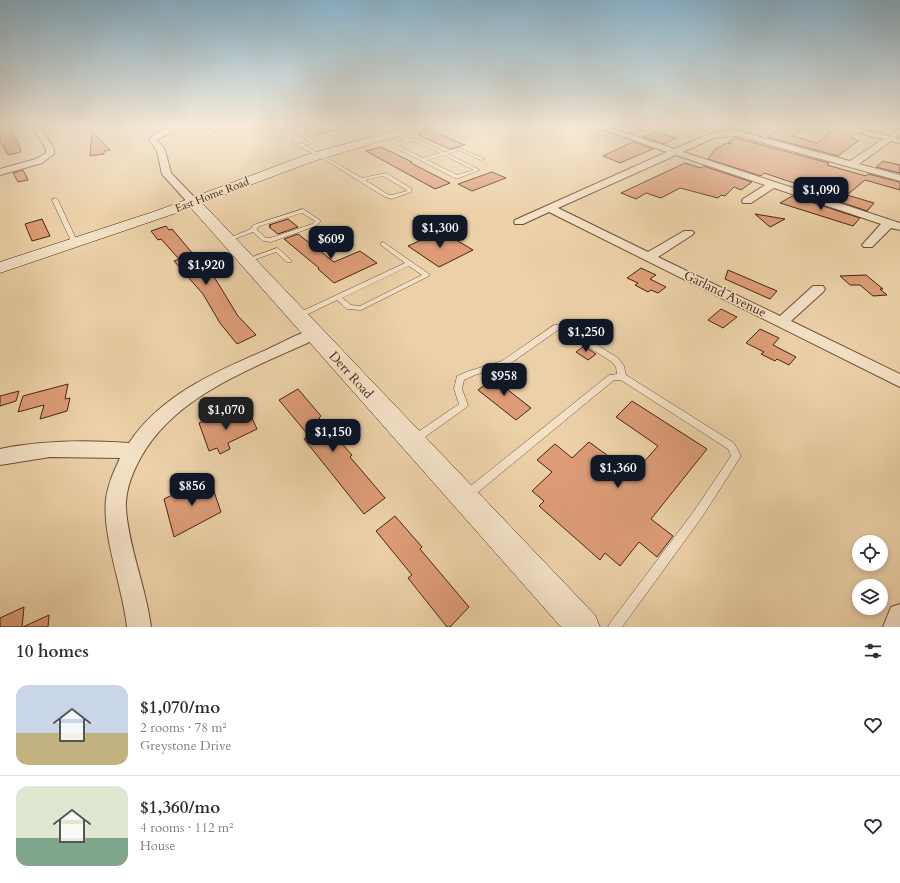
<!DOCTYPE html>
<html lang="en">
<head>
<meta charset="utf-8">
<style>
	:root { --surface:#fff; --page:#f2f2f3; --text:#2b2b33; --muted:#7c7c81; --line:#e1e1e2; --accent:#111827 }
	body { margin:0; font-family:Cardo,serif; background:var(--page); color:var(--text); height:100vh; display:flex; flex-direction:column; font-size:15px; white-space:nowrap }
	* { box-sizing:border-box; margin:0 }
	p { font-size:13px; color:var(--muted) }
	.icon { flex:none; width:22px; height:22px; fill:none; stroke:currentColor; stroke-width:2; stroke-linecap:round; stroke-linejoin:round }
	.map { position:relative; height:627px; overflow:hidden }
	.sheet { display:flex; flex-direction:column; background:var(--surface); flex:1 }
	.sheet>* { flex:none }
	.controls { position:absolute; left:852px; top:535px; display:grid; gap:8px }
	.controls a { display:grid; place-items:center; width:36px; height:36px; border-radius:50%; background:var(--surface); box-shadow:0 2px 6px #0003; font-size:20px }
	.price { position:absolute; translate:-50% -34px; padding:0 9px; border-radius:8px; background:var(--accent); color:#fff; font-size:13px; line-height:26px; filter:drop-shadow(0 1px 2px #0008) }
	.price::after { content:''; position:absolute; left:50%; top:24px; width:12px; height:9px; margin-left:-6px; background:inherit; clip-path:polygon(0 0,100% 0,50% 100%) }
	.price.current { background:#222; color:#fff }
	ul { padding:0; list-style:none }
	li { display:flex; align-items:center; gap:12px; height:100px; padding:0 16px }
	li+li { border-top:1px solid var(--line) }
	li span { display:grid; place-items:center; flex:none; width:112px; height:80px; border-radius:12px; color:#555 }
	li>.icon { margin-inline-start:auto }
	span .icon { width:48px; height:48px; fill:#fffc; stroke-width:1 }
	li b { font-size:17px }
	h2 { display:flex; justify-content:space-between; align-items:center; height:48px; padding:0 16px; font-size:17px }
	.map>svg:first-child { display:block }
</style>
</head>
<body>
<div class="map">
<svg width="900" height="627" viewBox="0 0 900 627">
	<rect width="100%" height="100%" fill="#ecd1a8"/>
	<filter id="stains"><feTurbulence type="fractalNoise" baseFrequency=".005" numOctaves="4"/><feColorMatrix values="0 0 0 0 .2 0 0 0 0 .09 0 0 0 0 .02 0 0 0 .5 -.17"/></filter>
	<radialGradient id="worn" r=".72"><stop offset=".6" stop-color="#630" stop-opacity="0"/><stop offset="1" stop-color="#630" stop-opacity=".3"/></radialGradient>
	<g fill="#dd9c77" stroke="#462410">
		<polygon points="0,125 7,125 18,142 21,152 8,155 2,144 0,144"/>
		<polygon points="300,125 338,125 342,128 317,135"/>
		<polygon points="786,125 810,125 792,136 817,143 831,132 821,125 831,125 833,128 845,131 858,141 838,156 767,137"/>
		<polygon points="427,129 457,142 465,145 450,149 418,135 420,131"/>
		<polygon points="92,131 110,150 104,151 104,154 90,156"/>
		<polygon points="656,132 676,138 664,144 643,137"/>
		<polygon points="736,138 829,163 827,165 866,176 868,174 900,182 900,190 865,180 847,195 874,203 867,211 802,189 806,187 764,173 761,176 708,159 715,149 727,143 732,144 728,142"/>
		<polygon points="633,142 653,149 620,163 603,156"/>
		<polygon points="381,147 412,162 411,163 450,183 435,189 366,151"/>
		<polygon points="883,161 900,165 900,173 876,167"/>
		<polygon points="685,163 701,168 703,166 752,182 741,190 734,187 725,196 721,195 718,198 680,188 661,198 646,193 636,199 621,193"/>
		<polygon points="23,170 28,180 18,182 13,173"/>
		<polygon points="492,172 506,178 472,191 458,184"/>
		<polygon points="792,196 860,218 853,226 780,203"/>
		<polygon points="755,214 785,219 770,227"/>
		<polygon points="42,219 50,236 32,241 25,224"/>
		<polygon points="288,219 298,227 278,234 269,227 271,226 269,225"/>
		<polygon points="166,226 169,230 172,229 211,275 213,275 238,316 256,335 237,344 220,323 203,294 174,261 179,259 161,239 158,240 151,231"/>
		<polygon points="441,231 473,250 439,267 408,246"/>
		<polygon points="298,234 334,262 360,251 377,263 334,283 318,269 319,268 284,239"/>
		<polygon points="641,268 656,275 650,279 666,287 658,293 651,290 648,292 635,285 638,283 627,278"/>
		<polygon points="728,270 777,291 770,299 725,279"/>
		<polygon points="866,275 883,289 880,289 887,295 873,296 860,285 850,285 840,276"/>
		<polygon points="721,309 737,317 723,328 708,320"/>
		<polygon points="760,329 779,338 773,345 796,357 789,365 777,359 775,361 761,354 764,352 746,343"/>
		<polygon points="584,346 596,354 588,360 576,352"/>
		<polygon points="499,374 514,385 508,390 531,408 516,420 478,390"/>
		<polygon points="68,384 65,399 70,398 67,411 40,419 44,405 18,412 23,396"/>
		<polygon points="298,389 321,416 319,418 352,455 350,457 385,498 364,514 304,439 309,436 279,400"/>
		<polygon points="19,391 16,401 0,406 0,396"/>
		<polygon points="632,401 707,449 651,519 673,536 657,557 639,542 620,566 605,553 600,560 539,506 544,501 532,491 552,472 537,460 555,444 572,458 589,442 633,474 658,446 616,417"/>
		<polygon points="249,412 257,429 228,443 230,449 220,454 217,448 209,451 199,423 219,415 223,424"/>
		<polygon points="209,477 221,512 174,537 164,499"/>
		<polygon points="395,516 422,547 420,549 469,607 450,627 447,627 408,578 412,575 376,531"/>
		<polygon points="24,607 22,627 0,627 0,618"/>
		<polygon points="49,615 48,627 23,627"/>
	</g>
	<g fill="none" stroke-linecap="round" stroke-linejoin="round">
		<defs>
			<g id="lane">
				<path d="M339,125c7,0 12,6 18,5 10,0 20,-6 31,-5l-33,8z"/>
				<path d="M423,125h5l14,7 18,-6 -1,-1h10l-2,1 17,8 13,-4 2,1 -14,5 -6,-2 -21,7zM463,127l13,6 -18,6 -12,-6z"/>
				<path d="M568,125c5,0 9,3 14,3 4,0 9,-3 14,-3l-10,4 25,9 14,-4 2,1 -16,5z"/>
				<path d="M289,127h2l23,13 32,-8v2l-42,11 58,33 24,-5 26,16 -1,3 -19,7 -7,-2 -58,-36 -36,-19v-2h1l8,4 10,-3 -21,-12zM383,176l24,14v1l-15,4h-3l-24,-15z"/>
				<path d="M395,132h2l13,7h7l27,13 15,-4 26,11 -4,1 -22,-10 -11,4 32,16 -21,8h-4l-61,-31v-2l6,-4 5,-1 -10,-6zM409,141h6l25,12 -17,5 -25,-12 4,-3zM444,155l30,15 -17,5 -30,-15z"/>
				<polygon points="55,198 58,200 78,243 77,244 75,245 72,243 52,200"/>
				<path d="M303,209l17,11v2l-4,4 -45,16 -8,-1 -10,-9 -24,9 -2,1 -3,-2 27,-11 1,-3 4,-2zM302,213l13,8 -3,3 -42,14h-4l-9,-8v-2l3,-2z"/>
				<path d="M383,242l46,32 1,1 -1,1 -68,34 -14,-1 -10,-9 -37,18h-4l-2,-2 2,-2 109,-51 -24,-18v-2zM409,266l13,9 -62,31 -9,-1 -9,-7z"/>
				<polygon points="277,248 279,249 291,260 292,261 291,262 287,262 276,252 248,262 246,263 243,261 244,260"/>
				<polygon points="554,325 557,325 567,326 618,358 624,366 626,375 734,443 741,456 702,517 622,627 608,627 610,623 694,511 731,456 728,449 621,380 614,380 471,498 467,500 463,498 462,495 463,492 609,375 617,374 616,367 612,362 562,330 558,330 508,365 475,375 464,380 462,389 468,405 467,407 418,442 415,443 412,442 410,439 412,436 459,404 454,389 457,376 469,371 502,361"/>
			</g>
			<g id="street">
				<polygon points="31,125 39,125 54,149 54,154 42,163 0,175 0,169 36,159 46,153 46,149"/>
				<polygon points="174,125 184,125 157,140 165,150 171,173 197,200 198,202 197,204 189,204 162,174 157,151 149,140 153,135"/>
				<polygon points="204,125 213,125 219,130 215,132"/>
				<path d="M590,125h11l74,24c21,-9 40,-20 64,-18l111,30 33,-22 -50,-12 -1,-2h12l44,11 12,-7v6l-4,3 4,1v4l-9,-2 -32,23 41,11v6l-161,-45 -23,1 -33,15 217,71v7l-9,-2 -19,19h-8l-2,-2 19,-21 -107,-36 -23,15h-8l-1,-2 1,-2 22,-14 -89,-30 -118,53 90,44 36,-21h8l2,2 -2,2 -34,22 122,59 33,-30h10l2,3 -2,3 -32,29 109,53v13l-351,-175 -26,12h-8l-1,-2 1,-2 152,-68z"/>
				<path d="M313,329l5,1 2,4 -2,4c-63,30 -141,55 -177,119 -9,16 -16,34 -15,52 3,40 20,78 25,118h-24c-4,-39 -25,-91 -21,-128 2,-15 8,-28 14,-41l-70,-1 -50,8v-16c43,-9 86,-9 129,-6 32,-48 86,-71 137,-93 15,-7 31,-16 47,-21z"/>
				<polygon points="900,604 900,627 883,627 891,607"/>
			</g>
			<polygon id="secondary" points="414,125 430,125 429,127 314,161 202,203 595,615 600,627 561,627 191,208 0,273 0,262 156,211 306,155"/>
		</defs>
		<use href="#lane" stroke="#704f36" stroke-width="1"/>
		<use href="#street" stroke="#704f36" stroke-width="2"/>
		<use href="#secondary" stroke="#462410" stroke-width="1"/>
		<use href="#lane" fill="#f3e1c6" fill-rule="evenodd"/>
		<use href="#street" fill="#f3e1c6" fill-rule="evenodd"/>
		<use href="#secondary" fill="#f3e1c6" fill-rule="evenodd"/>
	</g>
	<linearGradient id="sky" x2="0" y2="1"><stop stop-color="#88b5cf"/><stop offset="0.59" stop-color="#f6ead8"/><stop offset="1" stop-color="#f6ead8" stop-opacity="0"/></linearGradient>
	<rect width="900" height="213" fill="url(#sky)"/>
	<g text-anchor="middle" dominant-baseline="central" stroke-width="3.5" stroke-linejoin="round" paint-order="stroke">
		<g font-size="11" fill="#462410" stroke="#f3e1c6">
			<text transform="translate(212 195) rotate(-21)">East Home Road</text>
		</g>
		<g font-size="13" fill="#462410" stroke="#f3e1c6">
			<text transform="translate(725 294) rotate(26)">Garland Avenue</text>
			<text transform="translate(351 375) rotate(48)">Derr Road</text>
		</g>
	</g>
	<rect width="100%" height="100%" filter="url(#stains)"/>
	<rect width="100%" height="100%" fill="url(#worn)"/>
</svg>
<div class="controls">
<a><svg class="icon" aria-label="locate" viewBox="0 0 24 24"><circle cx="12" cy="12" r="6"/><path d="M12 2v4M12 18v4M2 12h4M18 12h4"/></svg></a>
<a><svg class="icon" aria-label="layers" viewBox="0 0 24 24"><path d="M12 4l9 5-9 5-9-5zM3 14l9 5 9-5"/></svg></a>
</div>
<b class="price" style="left:821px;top:211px">$1,090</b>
<b class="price" style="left:440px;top:249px">$1,300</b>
<b class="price" style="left:331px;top:260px">$609</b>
<b class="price" style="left:206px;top:286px">$1,920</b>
<b class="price" style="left:586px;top:353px">$1,250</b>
<b class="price" style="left:504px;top:397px">$958</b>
<b class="price current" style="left:226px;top:431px">$1,070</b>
<b class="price" style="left:333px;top:453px">$1,150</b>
<b class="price" style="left:618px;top:489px">$1,360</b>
<b class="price" style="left:192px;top:507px">$856</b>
</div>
<section class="sheet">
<h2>10 homes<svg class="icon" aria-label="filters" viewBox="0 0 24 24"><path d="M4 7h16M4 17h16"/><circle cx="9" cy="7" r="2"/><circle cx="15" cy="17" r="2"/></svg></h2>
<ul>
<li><span style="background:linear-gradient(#c9d6e8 60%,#c2b280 0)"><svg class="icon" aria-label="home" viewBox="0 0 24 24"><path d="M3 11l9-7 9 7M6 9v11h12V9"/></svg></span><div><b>$1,070/mo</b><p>2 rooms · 78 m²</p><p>Greystone Drive</p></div><svg class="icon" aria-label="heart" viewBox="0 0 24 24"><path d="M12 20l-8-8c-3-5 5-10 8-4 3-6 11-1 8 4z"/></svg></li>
<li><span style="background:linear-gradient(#dfe7d0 65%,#7fa58c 0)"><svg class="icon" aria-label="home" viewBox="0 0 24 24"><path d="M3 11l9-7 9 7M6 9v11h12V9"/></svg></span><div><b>$1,360/mo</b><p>4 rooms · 112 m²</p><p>House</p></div><svg class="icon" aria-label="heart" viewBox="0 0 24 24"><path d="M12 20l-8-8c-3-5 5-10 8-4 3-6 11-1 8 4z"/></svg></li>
</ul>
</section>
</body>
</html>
